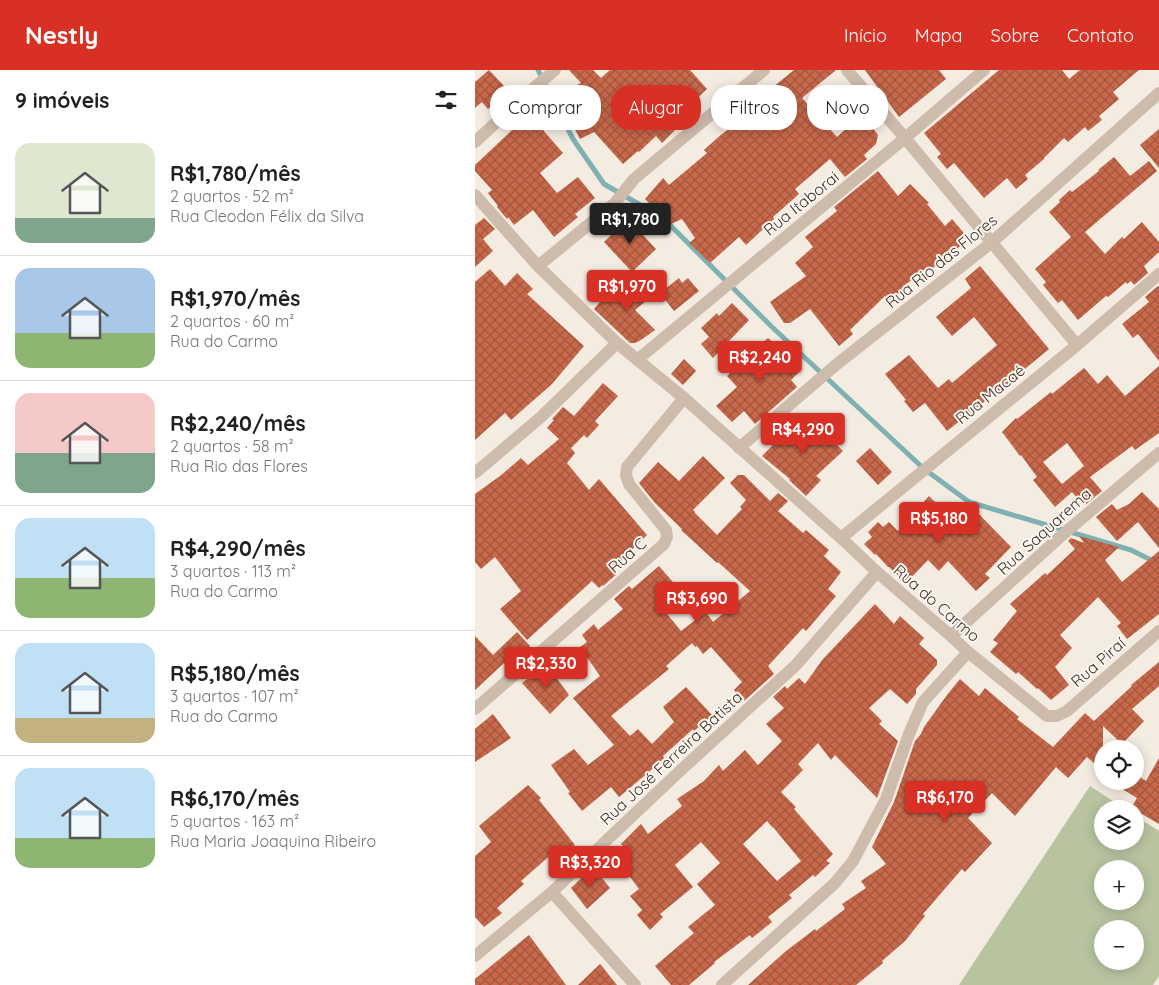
<!DOCTYPE html>
<html lang="pt">
<head>
<meta charset="utf-8">
<style>
	:root { --surface:#fff; --page:#f2f2f2; --text:#202124; --muted:#757577; --line:#e0e0e0; --accent:#d93025 }
	body { margin:0; font-family:Quicksand,sans-serif; background:var(--page); color:var(--text); height:100vh; display:flex; flex-direction:column; font-size:19px; white-space:nowrap }
	* { box-sizing:border-box; margin:0 }
	p { font-size:16px; color:var(--muted) }
	.icon { flex:none; width:28px; height:28px; fill:none; stroke:currentColor; stroke-width:2; stroke-linecap:round; stroke-linejoin:round }
	.map { position:relative; flex:1; overflow:hidden }
	.side { display:flex; flex-direction:column; background:var(--surface); width:475px }
	.side>* { flex:none }
	.guide { position:absolute; left:15px; top:15px; width:475px; height:45px; display:flex; gap:10px }
	.controls { position:absolute; left:619px; top:670px; display:grid; gap:10px }
	.controls a { display:grid; place-items:center; width:50px; height:50px; border-radius:50%; background:var(--surface); box-shadow:0 2px 12px #0003; font-size:25px }
	.price { position:absolute; translate:-50% -42px; padding:0 11px; border-radius:5px; background:var(--accent); color:#fff; font-size:16px; line-height:32px; filter:drop-shadow(0 1px 2px #0008) }
	.price::after { content:''; position:absolute; left:50%; top:30px; width:15px; height:11px; margin-left:-8px; background:inherit; clip-path:polygon(0 0,100% 0,50% 100%) }
	.price.selected { background:#222; color:#fff }
	ul { padding:0; list-style:none }
	li { display:flex; align-items:center; gap:15px; height:125px; padding:0 15px }
	li+li { border-top:1px solid var(--line) }
	li span { display:grid; place-items:center; flex:none; width:140px; height:100px; border-radius:15px; color:#555 }
	li>.icon { margin-inline-start:auto }
	span .icon { width:60px; height:60px; fill:#fffc; stroke-width:1 }
	li b { font-size:21px }
	h2 { display:flex; justify-content:space-between; align-items:center; height:60px; padding:0 15px; font-size:21px }
	.tag { padding:0 18px; border-radius:20px; background:var(--surface); box-shadow:0 2px 12px #0003; font-size:18px; line-height:45px }
	.tag.selected { background:var(--accent); color:#fff }
	header { display:flex; align-items:center; gap:30px; box-sizing:border-box; height:70px; padding:0 25px; background:var(--accent); color:#fff }
	header strong { font-size:24px }
	nav { display:flex; gap:28px; margin-inline-start:auto; font-size:18px }
	main { display:flex; flex:1; min-height:0 }
	.map>svg:first-child { display:block }
</style>
</head>
<body>
<header>
<strong>Nestly</strong>
<nav><a>Início</a><a>Mapa</a><a>Sobre</a><a>Contato</a></nav>
</header>
<main>
<section class="side">
<h2>9 imóveis<svg class="icon" aria-label="filters" viewBox="0 0 24 24"><path d="M4 7h16M4 17h16"/><circle cx="9" cy="7" r="2"/><circle cx="15" cy="17" r="2"/></svg></h2>
<ul>
<li><span style="background:linear-gradient(#dfe7d0 75%,#7fa58c 0)"><svg class="icon" aria-label="home" viewBox="0 0 24 24"><path d="M3 11l9-7 9 7M6 9v11h12V9"/></svg></span><div><b>R$1,780/mês</b><p>2 quartos · 52 m²</p><p>Rua Cleodon Félix da Silva</p></div></li>
<li><span style="background:linear-gradient(#a9c7e8 65%,#8fb573 0)"><svg class="icon" aria-label="home" viewBox="0 0 24 24"><path d="M3 11l9-7 9 7M6 9v11h12V9"/></svg></span><div><b>R$1,970/mês</b><p>2 quartos · 60 m²</p><p>Rua do Carmo</p></div></li>
<li><span style="background:linear-gradient(#f6c9c9 60%,#7fa58c 0)"><svg class="icon" aria-label="home" viewBox="0 0 24 24"><path d="M3 11l9-7 9 7M6 9v11h12V9"/></svg></span><div><b>R$2,240/mês</b><p>2 quartos · 58 m²</p><p>Rua Rio das Flores</p></div></li>
<li><span style="background:linear-gradient(#bfe0f5 60%,#8fb573 0)"><svg class="icon" aria-label="home" viewBox="0 0 24 24"><path d="M3 11l9-7 9 7M6 9v11h12V9"/></svg></span><div><b>R$4,290/mês</b><p>3 quartos · 113 m²</p><p>Rua do Carmo</p></div></li>
<li><span style="background:linear-gradient(#bfe0f5 75%,#c2b280 0)"><svg class="icon" aria-label="home" viewBox="0 0 24 24"><path d="M3 11l9-7 9 7M6 9v11h12V9"/></svg></span><div><b>R$5,180/mês</b><p>3 quartos · 107 m²</p><p>Rua do Carmo</p></div></li>
<li><span style="background:linear-gradient(#bfe0f5 70%,#8fb573 0)"><svg class="icon" aria-label="home" viewBox="0 0 24 24"><path d="M3 11l9-7 9 7M6 9v11h12V9"/></svg></span><div><b>R$6,170/mês</b><p>5 quartos · 163 m²</p><p>Rua Maria Joaquina Ribeiro</p></div></li>
</ul>
</section>
<div class="map">
<svg width="684" height="915" viewBox="0 0 684 915">
	<defs>
		<pattern id="building-cross-hatch" width="8" height="8" patternUnits="userSpaceOnUse" patternTransform="scale(1.25)"><rect width="8" height="8" fill="#c8694b"/><path d="M0 0l8 8M0 8l8-8" fill="none" stroke="#a4573f"/></pattern>
	</defs>
	<rect width="100%" height="100%" fill="#f4ebe1"/>
	<path fill="#b8c4a0" fill-rule="evenodd" d="M615,716l35,23h-22v32h32v-25l24,15v145l-6,9h-194zM628,799h32v32h-32zM628,859h32v32h-32z"/>
	<g fill="none" stroke-linecap="round" stroke-linejoin="round">
		<polyline stroke="#7fb0b2" stroke-width="5" points="63,0 64,2 98,69 129,114 188,148 297,257 448,398 494,432 656,480 684,494"/>
	</g>
	<g fill="url(#building-cross-hatch)" fill-rule="evenodd">
		<polygon points="14,0 31,18 27,22 30,25 13,39 7,32 0,38 0,12"/>
		<polygon points="94,0 118,0 126,8 135,0 215,0 232,19 216,34 221,39 187,73 181,66 164,82 163,81 148,94 119,62 105,69 89,38 93,36 87,22 106,13"/>
		<polygon points="319,0 361,0 327,28 362,67 387,44 403,65 401,74 389,85 392,89 370,107 355,89 320,119 324,124 298,147 299,149 271,175 264,167 235,193 214,173 220,168 207,149 196,154 170,129 188,108 194,115 232,83 229,80 247,64 264,51 265,53 304,23 298,17"/>
		<polygon points="390,0 464,0 471,9 424,47"/>
		<polygon points="524,0 587,0 594,9 605,0 664,0 638,22 644,29 624,46 627,50 613,61 610,57 593,72 589,68 569,88 569,89 550,105 553,109 541,119 532,108 509,128 479,93 472,99 462,87 466,84 449,63"/>
		<polygon points="54,44 88,83 65,103 82,123 103,107 120,128 100,144 103,147 79,167 58,140 39,155 33,147 32,149 22,137 23,136 13,123 17,120 0,101 0,95"/>
		<polygon points="684,59 684,98 665,75"/>
		<polygon points="639,87 655,106 674,91 682,101 610,162 630,184 647,167 649,169 667,152 684,172 684,182 669,196 673,203 659,215 656,211 652,214 651,212 633,227 631,226 603,250 587,230 583,233 568,215 571,212 560,199 596,167 574,142 585,132 584,130 595,120 597,122 624,101 623,100"/>
		<polygon points="403,101 423,126 435,114 454,133 452,134 470,156 477,149 494,169 453,202 450,199 428,217 430,219 415,232 410,226 375,260 378,264 364,276 335,239 315,253 309,253 295,232 331,206 320,193 338,177 330,167 362,141 359,137"/>
		<polygon points="9,148 20,159 8,169 18,181 0,197 0,155"/>
		<polygon points="153,149 181,179 157,202 129,172"/>
		<polygon points="505,196 574,279 539,308 541,310 521,326 519,324 472,361 450,333 438,342 429,331 431,330 410,304 434,285 463,318 474,309 477,313 522,275 499,247 477,266 461,247 496,218 490,209"/>
		<polygon points="15,199 30,216 42,203 58,219 52,224 109,276 77,314 36,350 30,343 0,370 0,212"/>
		<polygon points="156,206 177,226 160,240 180,260 166,270 160,273 155,273 119,239 129,227 135,232"/>
		<polygon points="204,208 207,213 213,208 224,221 199,241 185,223"/>
		<polygon points="683,216 684,217 684,291 663,264 658,268 647,254 674,232 670,227"/>
		<polygon points="257,233 274,250 238,288 226,274 234,267 226,258 242,243 244,246"/>
		<polygon points="293,268 306,280 306,281 324,302 316,310 322,317 280,354 269,341 257,352 241,336 262,317 252,306"/>
		<polygon points="209,289 221,301 208,315 196,304"/>
		<path d="M684,296v67l-24,17 -3,-4 -42,31 12,14 -17,14 -1,-1 -1,1 -11,-13 -17,15 -22,-27 4,-3 -16,-22 -1,1 -18,-24 14,-14 1,1 34,-27 1,2 32,-26 14,16 9,-9 18,21zM592,373l17,23 -22,18 -19,-22z"/>
		<polygon points="128,313 143,326 120,351 124,355 112,368 109,365 96,378 100,383 92,393 114,420 124,409 172,465 138,498 143,503 128,516 127,515 124,518 117,511 52,570 25,539 46,521 20,487 6,499 0,492 0,424 25,406 46,388 53,395 84,369 72,358 79,350 77,349 88,337 99,346"/>
		<polygon points="327,346 353,372 356,369 368,381 341,406 346,410 331,426 314,410 315,409 287,386"/>
		<polygon points="395,378 417,402 403,415 381,391"/>
		<polygon points="228,386 250,408 218,440 220,442 220,443 242,465 267,439 265,437 271,430 255,413 263,405 269,405 295,431 303,423 313,431 303,441 328,463 331,460 354,480 349,486 366,502 353,519 361,526 331,561 328,558 293,596 299,604 269,631 259,620 267,612 236,577 228,584 222,576 220,577 217,573 191,596 194,599 136,646 155,666 163,659 177,674 199,652 188,637 211,617 237,645 219,661 218,659 188,686 189,688 175,701 144,727 136,717 107,741 93,723 95,722 76,695 99,679 113,695 139,675 98,628 125,606 105,577 112,572 107,565 119,554 123,560 148,539 139,529 154,516 157,519 184,496 203,518 184,534 206,561 231,542 238,552 275,521 243,492 242,493 206,460 207,459 180,433 164,413 183,392 204,411"/>
		<polygon points="667,422 684,439 684,478 663,452 642,471 621,447 637,434 642,440 654,434"/>
		<polygon points="454,426 480,452 496,436 536,477 510,504 515,508 501,521 473,491 464,501 453,490 431,513 414,497 413,497 401,484 400,485 389,474 397,467 393,462 403,452 408,457 414,452 423,461"/>
		<polygon points="604,466 644,477 630,490 647,512 684,481 684,544 652,569 642,556 646,553 623,527 585,565 597,578 580,597 594,615 576,630 563,618 562,619 543,602 541,604 515,582 523,573 518,570 542,541 535,534 570,503 572,505 600,479 593,471 596,468 609,473"/>
		<path d="M400,534l19,20 6,-8 24,22 -5,6 18,16v5l-21,24v5l-9,10 -17,-15 -21,19 13,13 -3,3 19,17 -21,57 -42,-43 -4,5 -13,-17 -20,21 5,6 -22,22 15,15 -2,2 39,45 -7,7 4,2 -15,14 -2,-2 -24,20 3,3 -24,19 4,5 -20,16 -2,-3 -36,27 1,1 -26,22h-18l-16,-19 39,-33 -6,-6 27,-22 -18,-21 23,-21 -19,-21 -26,23 18,22 -33,27 3,3 -13,13 -13,-15 5,-5 -12,-14 9,-7 -18,-24 10,-10 -10,-11 20,-20 7,10 34,-28 -5,-7 27,-18 15,-16 4,6 22,-21 13,15 24,-24 -16,-17 18,-16 -11,-11 12,-11 2,3 12,-11 6,6 18,-25zM292,751l6,7v-1l28,34 -24,20 -34,-37z"/>
		<polygon points="42,562 55,576 33,597 29,593 0,620 0,566 18,585"/>
		<polygon points="684,592 684,616 657,639 669,651 647,674 628,656 628,701 612,687 593,708 581,697 540,746 517,723 493,748 517,773 490,802 487,799 448,844 450,846 430,871 407,891 408,893 381,915 273,915 311,881 340,859 341,861 370,839 367,834 391,818 386,811 411,794 397,777 419,732 440,671 446,664 449,657 472,625 485,609 504,626 510,618 544,647 542,649 578,677 610,643 619,651 657,616 656,615"/>
		<polygon points="72,595 94,625 75,644 47,613"/>
		<polygon points="18,644 36,668 0,692 0,659"/>
		<polygon points="684,688 684,754 660,740 660,739 656,738 662,728 634,711 660,711 660,704 671,711"/>
		<polygon points="53,715 66,728 64,730 100,775 83,788 79,782 46,811 49,814 22,838 27,843 9,857 0,847 0,786 16,772 4,756"/>
		<polygon points="118,797 135,818 112,839 96,818"/>
		<polygon points="54,865 91,915 0,915 0,909"/>
		<polygon points="125,894 142,915 103,915"/>
	</g>
	<g fill="none" stroke-linecap="round" stroke-linejoin="round">
		<g stroke="#cdbbac" stroke-width="12">
			<polyline points="372,0 430,68 602,275"/>
			<polyline points="0,72 48,27 80,0"/>
			<polyline points="0,125 63,196 142,273 209,328 366,468 402,502 476,566 493,582 572,646 582,646 592,641 684,561"/>
			<polyline points="63,196 139,134 159,109 289,0"/>
			<polyline points="162,290 430,68 509,0"/>
			<polyline points="264,378 362,294 516,173 684,23"/>
			<polyline points="0,403 66,347 142,273"/>
			<polyline points="366,468 602,275 684,204"/>
			<polyline points="476,566 585,467 684,383"/>
			<polyline points="0,639 189,474 192,467 191,460 154,414 151,405 152,397 209,328"/>
			<polyline points="77,822 160,915"/>
			<polyline points="0,886 77,822 206,700 321,595 402,502"/>
			<polyline points="247,915 360,813 378,791 411,729 434,664 448,632 493,582"/>
		</g>
	</g>
	<g text-anchor="middle" dominant-baseline="central" stroke-width="4" stroke-linejoin="round" paint-order="stroke">
		<g font-size="16" fill="#3b302b" stroke="#fbf5ee">
			<text transform="translate(326 133) rotate(-39)">Rua Itaborai</text>
			<text transform="translate(466 191) rotate(-39)">Rua Rio das Flores</text>
			<text transform="translate(515 324) rotate(-39)">Rua Macaé</text>
			<text transform="translate(569 461) rotate(-42)">Rua Saquarema</text>
			<text transform="translate(152 485) rotate(-41)">Rua C</text>
			<text transform="translate(462 533) rotate(41)">Rua do Carmo</text>
			<text transform="translate(623 592) rotate(-41)">Rua Piraí</text>
			<text transform="translate(196 688) rotate(-43)">Rua José Ferreira Batista</text>
		</g>
	</g>
</svg>
<div class="controls">
<a><svg class="icon" aria-label="locate" viewBox="0 0 24 24"><circle cx="12" cy="12" r="6"/><path d="M12 2v4M12 18v4M2 12h4M18 12h4"/></svg></a>
<a><svg class="icon" aria-label="layers" viewBox="0 0 24 24"><path d="M12 4l9 5-9 5-9-5zM3 14l9 5 9-5"/></svg></a>
<a>+</a>
<a>−</a>
</div>
<b class="price selected" style="left:155px;top:175px">R$1,780</b>
<b class="price" style="left:152px;top:242px">R$1,970</b>
<b class="price" style="left:285px;top:313px">R$2,240</b>
<b class="price" style="left:328px;top:385px">R$4,290</b>
<b class="price" style="left:464px;top:474px">R$5,180</b>
<b class="price" style="left:222px;top:554px">R$3,690</b>
<b class="price" style="left:71px;top:619px">R$2,330</b>
<b class="price" style="left:470px;top:753px">R$6,170</b>
<b class="price" style="left:115px;top:818px">R$3,320</b>
<div class="guide">
<a class="tag">Comprar</a>
<a class="tag selected">Alugar</a>
<a class="tag">Filtros</a>
<a class="tag">Novo</a>
</div>
</div>
</main>
</body>
</html>
